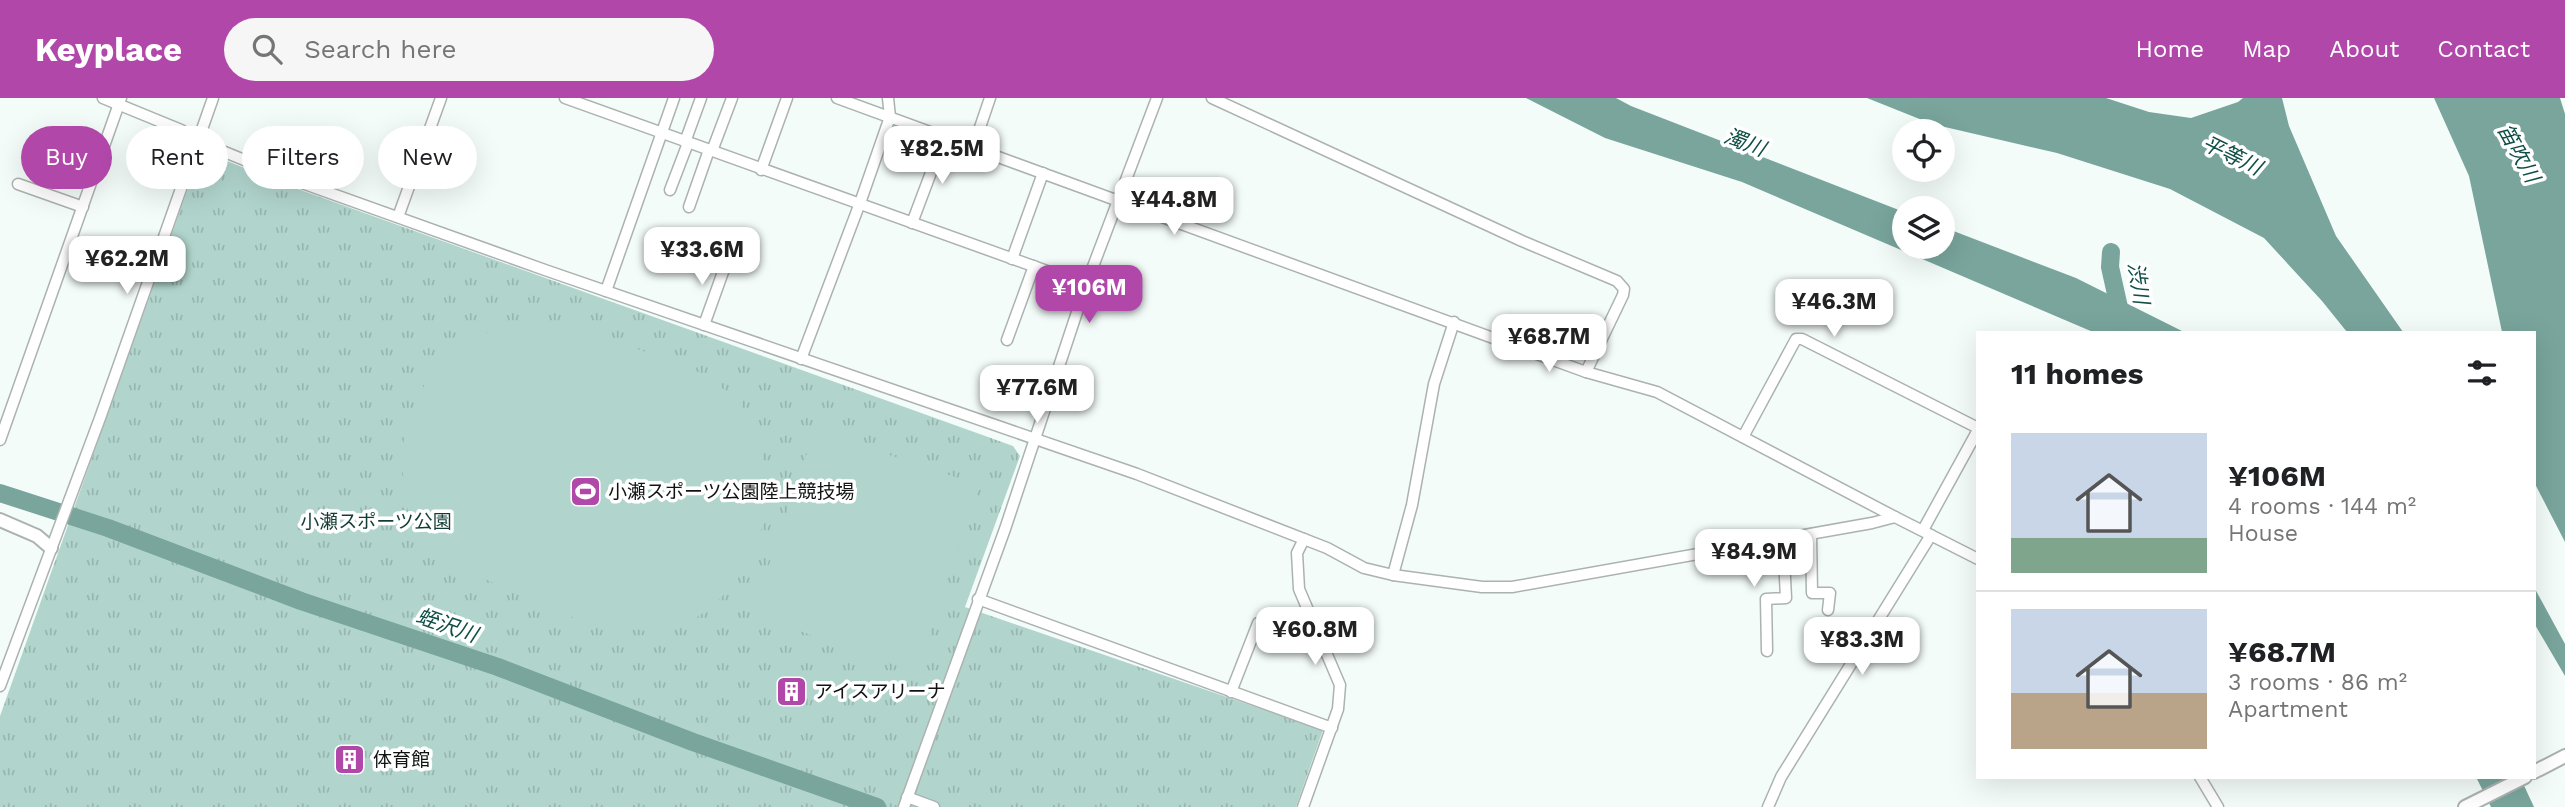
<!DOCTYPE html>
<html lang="en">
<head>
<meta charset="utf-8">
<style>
	:root { --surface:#fff; --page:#f6f6f6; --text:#202124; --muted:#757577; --line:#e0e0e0; --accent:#b047a9 }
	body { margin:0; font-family:"Work Sans","Noto Sans JP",sans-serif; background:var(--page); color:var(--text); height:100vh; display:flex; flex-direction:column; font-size:26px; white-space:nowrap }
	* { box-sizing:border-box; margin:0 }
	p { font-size:23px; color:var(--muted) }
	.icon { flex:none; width:38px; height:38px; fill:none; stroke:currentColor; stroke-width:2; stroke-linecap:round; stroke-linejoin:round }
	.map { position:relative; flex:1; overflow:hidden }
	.side { position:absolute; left:1976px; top:233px; width:560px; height:448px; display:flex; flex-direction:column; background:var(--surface); border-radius:0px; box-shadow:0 7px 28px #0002 }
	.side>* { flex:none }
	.hud { position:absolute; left:21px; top:28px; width:665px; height:63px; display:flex; gap:14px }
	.buttons { position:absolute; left:1892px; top:21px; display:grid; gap:14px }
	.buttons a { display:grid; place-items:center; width:63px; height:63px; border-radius:50%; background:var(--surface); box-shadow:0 7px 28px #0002; font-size:35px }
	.price { position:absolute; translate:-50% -60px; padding:0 16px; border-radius:14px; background:#fff; color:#222; font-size:23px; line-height:46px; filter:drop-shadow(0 2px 4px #0008) }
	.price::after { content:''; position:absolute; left:50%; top:42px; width:21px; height:16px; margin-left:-10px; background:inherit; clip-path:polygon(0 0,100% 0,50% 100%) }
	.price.active { background:var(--accent); color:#fff }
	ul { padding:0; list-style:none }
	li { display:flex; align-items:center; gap:21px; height:175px; padding:0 35px }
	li+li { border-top:2px solid var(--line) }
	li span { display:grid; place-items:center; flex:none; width:196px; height:140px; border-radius:0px; color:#555 }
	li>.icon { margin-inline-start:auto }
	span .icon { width:84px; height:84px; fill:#fffc; stroke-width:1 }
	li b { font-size:30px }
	h2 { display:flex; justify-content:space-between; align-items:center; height:84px; padding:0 35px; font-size:30px }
	.tag { padding:0 24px; border-radius:32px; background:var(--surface); box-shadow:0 7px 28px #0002; font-size:24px; line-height:63px }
	.tag.active { background:var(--accent); color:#fff }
	header { display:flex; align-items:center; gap:42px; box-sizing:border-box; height:98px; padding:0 35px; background:var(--accent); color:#fff }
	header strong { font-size:33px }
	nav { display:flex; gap:38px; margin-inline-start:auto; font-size:24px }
	.search { width:490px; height:63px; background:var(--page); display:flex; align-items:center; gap:18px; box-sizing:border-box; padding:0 24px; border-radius:38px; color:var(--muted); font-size:26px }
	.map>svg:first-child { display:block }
</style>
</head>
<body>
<header>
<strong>Keyplace</strong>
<div class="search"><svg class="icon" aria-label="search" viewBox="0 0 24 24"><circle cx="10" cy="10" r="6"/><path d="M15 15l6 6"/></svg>Search here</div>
<nav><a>Home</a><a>Map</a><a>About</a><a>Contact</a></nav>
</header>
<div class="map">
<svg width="2565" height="709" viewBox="0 0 2565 709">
	<defs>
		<pattern id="park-tufts" width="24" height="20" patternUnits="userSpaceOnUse" patternTransform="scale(1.75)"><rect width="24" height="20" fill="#b1d5cd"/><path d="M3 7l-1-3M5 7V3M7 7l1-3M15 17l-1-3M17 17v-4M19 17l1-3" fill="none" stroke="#97b6af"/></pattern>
	</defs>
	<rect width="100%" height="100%" fill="#f4fcfa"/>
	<polygon fill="url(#park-tufts)" points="209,56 295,90 1013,348 1020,358 965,509 1323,632 1296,709 0,709 0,618 198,62"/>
	<g fill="#b1d5cd">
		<polygon points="566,224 706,277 739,304 759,342 766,377 764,425 743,474 714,508 686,526 646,533 576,521 455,468 427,445 407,410 401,360 407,322 426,284 448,258 477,239 509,225"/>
		<polygon points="815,332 979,387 917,575 752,516"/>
	</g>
	<g fill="#79a59c">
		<polygon points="1526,0 1616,0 1631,8 1904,114 1904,149 1942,149 1943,129 2076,180 2184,234 2093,234 1742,84 1605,40"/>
		<polygon points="1867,0 2106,0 2149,14 2191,20 2238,4 2243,0 2282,0 2289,28 2336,138 2403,234 2347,234 2322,203 2264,140 2170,91 2057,55 1932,26"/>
		<polygon points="2434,0 2560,0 2565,16 2565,444 2534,384 2534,234 2502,234 2469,78"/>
		<polygon points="2534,489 2565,546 2565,578 2534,525"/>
		<polygon points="2476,679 2520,679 2534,709 2491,709"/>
	</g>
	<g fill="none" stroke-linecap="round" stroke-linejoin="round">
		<g stroke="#79a59c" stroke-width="18">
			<polyline points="2111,154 2110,169 2122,223"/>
			<polyline points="0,395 108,430 301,503 498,569 693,644 877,709"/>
		</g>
		<defs>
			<g id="minor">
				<polyline points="103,0 181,32 198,43 288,80 545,172 1137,376 1327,450 1364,470 1393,477 1482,489 1512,489 1872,425 1895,419 1978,461"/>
				<polyline points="565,0 1086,187"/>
				<polyline points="837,0 1586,274"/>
				<polyline points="1212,0 1522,143 1617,183 1624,191 1623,197 1586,274 1657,294 1895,419"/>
				<polyline points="685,44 701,0"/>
				<polyline points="973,50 990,0"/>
				<polyline points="712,53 732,0"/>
				<polyline points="761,72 787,0"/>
				<polyline points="18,86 83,109"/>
				<polyline points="670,92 688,45"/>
				<polyline points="689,109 709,52"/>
				<polyline points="398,119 441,0"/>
				<polyline points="912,125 944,40"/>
				<polyline points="1012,161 1043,75"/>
				<polyline points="606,193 674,0"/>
				<polyline points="704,227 728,160"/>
				<polyline points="1007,242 1034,168"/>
				<polyline points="801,261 860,105 890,19 888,0"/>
				<polyline points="1743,339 1796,241 1802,241 1978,330"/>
				<polyline points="0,342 121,0"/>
				<polyline points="1923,432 1978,332"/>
				<polyline points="1811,436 1812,495 1830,495 1828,512"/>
				<polyline points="1393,477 1412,407 1434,286 1454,224"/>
				<polyline points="978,501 1332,630"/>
				<polyline points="1767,553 1766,501 1786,500 1783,440"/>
				<polyline points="0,588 100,320 213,0"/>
				<polyline points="1231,594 1258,525"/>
				<polyline points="2200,679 2218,709"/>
				<polyline points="907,699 934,709"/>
				<polyline points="904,709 1005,431 1086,187 1157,0"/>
				<polyline points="1303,709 1338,611 1340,587 1299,491 1297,455 1304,441"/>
				<polyline points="1768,709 1781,679 1931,437"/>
			</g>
			<g id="major">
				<polyline points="0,422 37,438 51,450"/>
				<polyline points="2534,674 2565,658"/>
				<polyline points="2465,709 2525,679"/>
			</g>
		</defs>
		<use href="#minor" stroke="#abb2b0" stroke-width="13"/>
		<use href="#major" stroke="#abb2b0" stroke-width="16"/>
		<use href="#minor" stroke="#fff" stroke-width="10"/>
		<use href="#major" stroke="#fff" stroke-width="12"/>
	</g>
	<defs>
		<symbol id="stadium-square" viewBox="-11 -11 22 22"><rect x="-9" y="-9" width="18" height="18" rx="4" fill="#b047a9" stroke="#fff"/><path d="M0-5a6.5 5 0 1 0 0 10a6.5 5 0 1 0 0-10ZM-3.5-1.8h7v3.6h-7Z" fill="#fff"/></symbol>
		<symbol id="building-square" viewBox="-11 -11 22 22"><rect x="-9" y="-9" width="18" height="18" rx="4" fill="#b047a9" stroke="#fff"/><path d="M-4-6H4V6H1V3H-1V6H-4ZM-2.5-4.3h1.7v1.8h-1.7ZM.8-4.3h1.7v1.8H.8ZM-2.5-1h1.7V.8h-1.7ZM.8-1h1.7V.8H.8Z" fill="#fff"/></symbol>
	</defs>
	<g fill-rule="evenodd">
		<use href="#stadium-square" x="568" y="376" width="35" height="35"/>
		<use href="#building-square" x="774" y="576" width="35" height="35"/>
		<use href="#building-square" x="332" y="644" width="35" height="35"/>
	</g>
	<g text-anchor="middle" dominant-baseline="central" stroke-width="7" stroke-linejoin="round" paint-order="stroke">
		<g font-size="19" fill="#101312" stroke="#fff" text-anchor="start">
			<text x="608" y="393">小瀬スポーツ公園陸上競技場</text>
			<text x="814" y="593">アイスアリーナ</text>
			<text x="373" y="661">体育館</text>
		</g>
		<g font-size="19" fill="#123c35" stroke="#fff">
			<text x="376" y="423">小瀬スポーツ公園</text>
		</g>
		<g font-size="21" font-style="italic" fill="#0f4f46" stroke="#fff">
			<text transform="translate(1745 44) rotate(21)">濁川</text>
			<text transform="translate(2519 55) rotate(61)">笛吹川</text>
			<text transform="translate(2232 57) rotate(26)">平等川</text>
			<text transform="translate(2139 185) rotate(81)">渋川</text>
			<text transform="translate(447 527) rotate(19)">蛭沢川</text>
		</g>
	</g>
</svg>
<div class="buttons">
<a><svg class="icon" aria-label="locate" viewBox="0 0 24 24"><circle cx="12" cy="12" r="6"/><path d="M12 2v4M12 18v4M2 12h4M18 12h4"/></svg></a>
<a><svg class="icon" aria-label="layers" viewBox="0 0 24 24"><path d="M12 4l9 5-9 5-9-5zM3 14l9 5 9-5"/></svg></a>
</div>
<b class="price" style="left:942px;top:88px">¥82.5M</b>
<b class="price" style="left:1174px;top:139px">¥44.8M</b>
<b class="price" style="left:702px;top:189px">¥33.6M</b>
<b class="price" style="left:127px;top:198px">¥62.2M</b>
<b class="price active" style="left:1089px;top:227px">¥106M</b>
<b class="price" style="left:1834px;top:241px">¥46.3M</b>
<b class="price" style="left:1549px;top:276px">¥68.7M</b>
<b class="price" style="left:1037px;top:327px">¥77.6M</b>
<b class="price" style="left:1754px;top:491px">¥84.9M</b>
<b class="price" style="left:1315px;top:569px">¥60.8M</b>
<b class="price" style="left:1862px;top:579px">¥83.3M</b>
<div class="hud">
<a class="tag active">Buy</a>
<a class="tag">Rent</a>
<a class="tag">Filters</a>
<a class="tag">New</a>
</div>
<section class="side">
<h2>11 homes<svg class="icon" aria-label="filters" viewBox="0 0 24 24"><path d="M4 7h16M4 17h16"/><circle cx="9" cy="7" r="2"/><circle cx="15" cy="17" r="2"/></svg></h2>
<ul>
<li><span style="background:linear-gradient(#c9d6e8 75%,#7fa58c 0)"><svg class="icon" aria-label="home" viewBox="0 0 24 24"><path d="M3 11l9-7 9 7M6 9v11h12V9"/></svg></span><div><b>¥106M</b><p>4 rooms · 144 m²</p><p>House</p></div></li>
<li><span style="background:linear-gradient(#c9d6e8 60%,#b9a48a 0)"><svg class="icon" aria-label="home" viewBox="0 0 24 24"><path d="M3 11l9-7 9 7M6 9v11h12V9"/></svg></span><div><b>¥68.7M</b><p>3 rooms · 86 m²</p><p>Apartment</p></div></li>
</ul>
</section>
</div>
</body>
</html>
